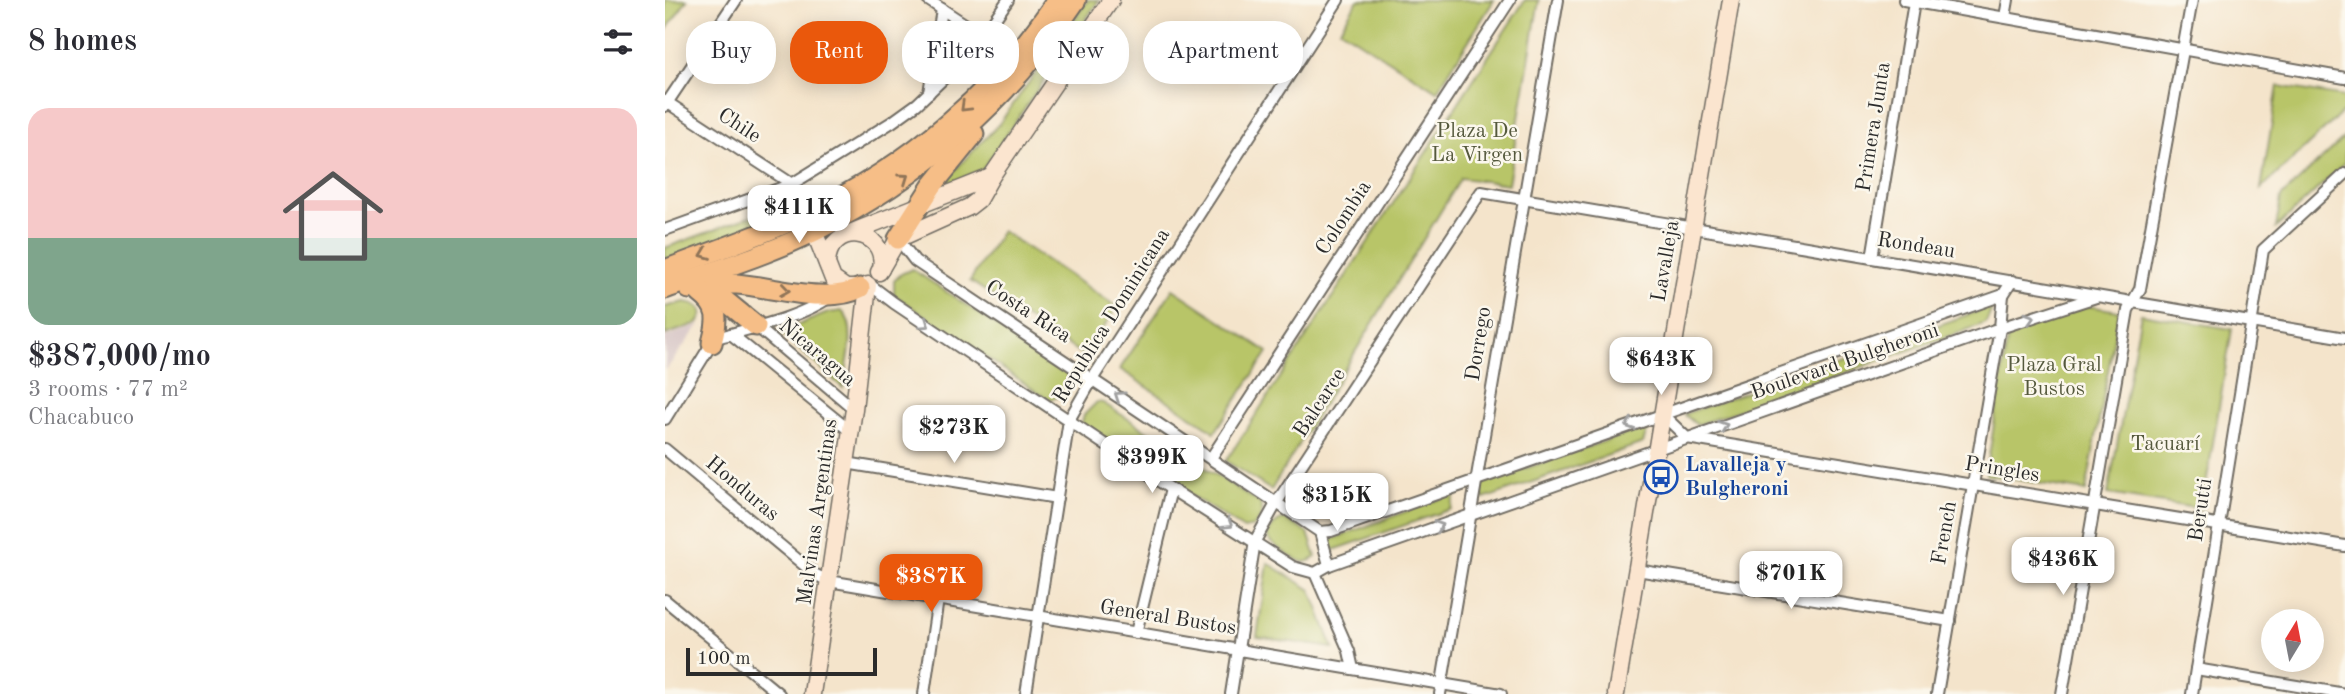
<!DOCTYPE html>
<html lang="en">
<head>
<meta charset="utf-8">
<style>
	:root { --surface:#fff; --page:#f7f7f7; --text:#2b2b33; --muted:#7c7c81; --accent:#ea580c }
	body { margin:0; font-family:"Old Standard TT",serif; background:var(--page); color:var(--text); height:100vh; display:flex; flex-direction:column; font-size:26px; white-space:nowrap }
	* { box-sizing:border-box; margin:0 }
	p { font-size:23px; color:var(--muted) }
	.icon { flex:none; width:38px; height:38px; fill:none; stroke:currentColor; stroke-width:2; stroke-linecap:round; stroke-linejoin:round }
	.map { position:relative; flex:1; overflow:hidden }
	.drawer { display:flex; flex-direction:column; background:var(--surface); width:665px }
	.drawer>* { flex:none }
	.banner { position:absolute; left:21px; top:21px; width:665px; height:63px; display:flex; gap:14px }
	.needle { width:46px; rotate:10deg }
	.fabs { position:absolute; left:1596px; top:609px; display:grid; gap:14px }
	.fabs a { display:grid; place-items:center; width:63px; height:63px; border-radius:50%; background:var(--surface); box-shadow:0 4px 18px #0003; font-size:35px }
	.scale { position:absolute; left:21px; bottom:18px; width:191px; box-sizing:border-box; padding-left:7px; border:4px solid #2b2b2b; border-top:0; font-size:19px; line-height:24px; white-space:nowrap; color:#2b2b2b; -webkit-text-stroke:5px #fbf7ec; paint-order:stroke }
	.price { position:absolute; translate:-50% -60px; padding:0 16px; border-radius:14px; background:#fff; color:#222; font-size:23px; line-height:46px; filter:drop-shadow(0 2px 4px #0008) }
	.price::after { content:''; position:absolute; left:50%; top:42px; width:21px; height:16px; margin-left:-10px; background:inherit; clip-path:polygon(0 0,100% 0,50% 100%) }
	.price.active { background:var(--accent); color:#fff }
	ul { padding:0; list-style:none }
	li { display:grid; align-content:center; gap:14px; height:371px; padding:0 28px }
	li span { display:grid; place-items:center; height:217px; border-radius:21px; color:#555 }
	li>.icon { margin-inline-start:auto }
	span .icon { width:126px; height:126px; fill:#fffc; stroke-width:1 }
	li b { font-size:30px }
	h2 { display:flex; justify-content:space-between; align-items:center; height:84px; padding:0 28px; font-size:30px }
	.chip { padding:0 24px; border-radius:28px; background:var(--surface); box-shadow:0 4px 18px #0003; font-size:24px; line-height:63px }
	.chip.active { background:var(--accent); color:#fff }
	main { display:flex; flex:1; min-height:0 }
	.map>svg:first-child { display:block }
</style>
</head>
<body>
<main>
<section class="drawer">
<h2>8 homes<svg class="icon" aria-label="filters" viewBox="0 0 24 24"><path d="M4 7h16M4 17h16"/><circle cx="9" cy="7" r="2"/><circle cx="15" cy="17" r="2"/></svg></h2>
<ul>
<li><span style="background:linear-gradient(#f6c9c9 60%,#7fa58c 0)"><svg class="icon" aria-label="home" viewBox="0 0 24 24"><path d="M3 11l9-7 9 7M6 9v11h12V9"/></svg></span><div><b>$387,000/mo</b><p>3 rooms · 77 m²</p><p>Chacabuco</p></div></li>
</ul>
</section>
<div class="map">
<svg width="1680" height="694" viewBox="0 0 1680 694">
	<rect width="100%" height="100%" fill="#fbf7ec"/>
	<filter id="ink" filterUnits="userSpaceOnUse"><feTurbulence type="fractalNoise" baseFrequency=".0143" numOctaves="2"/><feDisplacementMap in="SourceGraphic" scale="14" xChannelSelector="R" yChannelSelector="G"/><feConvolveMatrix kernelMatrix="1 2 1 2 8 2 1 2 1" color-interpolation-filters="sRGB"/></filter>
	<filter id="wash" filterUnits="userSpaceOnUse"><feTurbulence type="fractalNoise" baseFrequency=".00686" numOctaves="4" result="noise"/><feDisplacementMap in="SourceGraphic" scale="28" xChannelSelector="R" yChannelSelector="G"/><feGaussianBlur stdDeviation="1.57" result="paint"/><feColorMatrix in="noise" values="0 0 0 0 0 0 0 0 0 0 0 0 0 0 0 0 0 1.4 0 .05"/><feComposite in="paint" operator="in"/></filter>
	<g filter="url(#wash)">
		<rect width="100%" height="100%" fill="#f4e4cb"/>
		<polygon fill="#d2bfc1" points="35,324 0,371 0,337"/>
		<g fill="#b8c567" stroke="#727849" stroke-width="2">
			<polygon points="0,0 22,0 0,32"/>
			<polygon points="423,0 434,0 318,169 272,189 334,124"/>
			<polygon points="693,0 829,0 772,91 675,29"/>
			<polygon points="860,0 874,0 843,184 796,178 606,490 561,461"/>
			<polygon points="1613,86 1680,97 1680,110 1596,189"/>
			<polygon points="1680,137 1680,163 1611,228 1616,197"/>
			<polygon points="124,202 128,213 0,262 0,248"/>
			<polygon points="337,231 452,307 420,356 305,281"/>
			<polygon points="247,269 402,372 404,393 384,400 229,295 229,281 236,274"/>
			<polygon points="508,289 603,352 550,432 455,369"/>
			<path d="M19,302c12,1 25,8 14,21l-33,12v-28z"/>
			<polygon points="1328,306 1321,323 1032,425 1019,414"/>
			<polygon points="1423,306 1454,311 1421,491 1321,475 1343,335"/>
			<path d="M177,311c17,16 4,55 1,77l-63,-56 48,-19z"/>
			<polygon points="1476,314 1567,329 1537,509 1443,494"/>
			<path d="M432,402l6,1 157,100c4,14 -1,24 -16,26l-163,-103 3,-11z"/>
			<polygon points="984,426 978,443 819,499 815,486 821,482"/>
			<polygon points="790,493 786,509 666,551 662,541"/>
			<path d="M621,519l22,14 8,24c-5,3 -6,5 -11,5 -9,0 -35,-18 -38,-26 4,-10 9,-15 19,-17z"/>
			<polygon points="603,563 646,590 668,648 592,637"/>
		</g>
	</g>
	<g filter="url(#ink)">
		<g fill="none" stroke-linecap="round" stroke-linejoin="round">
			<defs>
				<g id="street">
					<polyline points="263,0 318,36"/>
					<polyline points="1239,0 1680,78"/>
					<polyline points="1340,17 1343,0"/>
					<polyline points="264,93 277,9"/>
					<polyline points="0,101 127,184 143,214"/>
					<polyline points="0,106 71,0"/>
					<polyline points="0,230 127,184 227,122 252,104 299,59 318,36 343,0"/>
					<polyline points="1207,258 1249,2"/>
					<polyline points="204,284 229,303 506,489 628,567 650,573 664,565 655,532 250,261 233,239"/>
					<polyline points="91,326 189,409"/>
					<polyline points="66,334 185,431"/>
					<polyline points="997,414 1022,438 1680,546"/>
					<path d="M0,419l47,-76 8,-6c35,-10 79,-19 110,-40"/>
					<polyline points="0,449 151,575 164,581 836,694"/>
					<polyline points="546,458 845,0"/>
					<polyline points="181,463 392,498"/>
					<polyline points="655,532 666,531 1338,295 1347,281"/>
					<polyline points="664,565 1335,328 1431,297"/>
					<polyline points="972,570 1285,621"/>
					<polyline points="650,573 684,651 688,669"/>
					<polyline points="0,600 114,694"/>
					<polyline points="471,633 506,489"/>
					<polyline points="1531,669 1680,694"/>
					<polyline points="259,694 273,599"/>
					<polyline points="361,694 404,420 428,378 673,0"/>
					<polyline points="566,694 590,541 612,502 816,192 1680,338"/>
					<polyline points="775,694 893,0"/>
					<polyline points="1272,694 1335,328 1338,295"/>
					<polyline points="1397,694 1463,310 1475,289 1527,0"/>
					<polyline points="1527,694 1598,250 1680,174"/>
				</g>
				<g id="secondary">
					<polyline points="145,221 168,279 181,288 195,288"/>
					<polyline points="185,233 326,177"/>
					<path d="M162,263c2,-42 61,-36 54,6"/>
					<polyline points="214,272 233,239 304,207 313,200 326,177 446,0"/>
					<polyline points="147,694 189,409 203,285"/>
					<polyline points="951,694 1066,0"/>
				</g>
				<g id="highway">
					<polyline points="233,239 267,186 309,134"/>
					<path d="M0,270c48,-19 98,-35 144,-57 99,-46 188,-122 248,-213"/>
					<path d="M0,289c50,-19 102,-34 150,-58 105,-52 196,-133 261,-231"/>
					<path d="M24,289c16,-2 32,-6 48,-5 36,3 92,21 123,4"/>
					<polyline points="32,290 58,299 91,326"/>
					<path d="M35,293c20,15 18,27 12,50"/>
				</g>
			</defs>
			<use href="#street" stroke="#716c63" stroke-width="14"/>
			<use href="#secondary" stroke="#716c63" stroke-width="19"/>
			<use href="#highway" stroke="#716c63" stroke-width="23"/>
			<use href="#street" stroke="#fff" stroke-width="10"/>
			<use href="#secondary" stroke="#fbe5cf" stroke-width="16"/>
			<use href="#highway" stroke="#f6be87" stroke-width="19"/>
		</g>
		<defs><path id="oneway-chevron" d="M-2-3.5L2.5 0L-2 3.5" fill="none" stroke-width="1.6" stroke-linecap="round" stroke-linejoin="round" transform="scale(1.75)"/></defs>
		<g stroke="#907459">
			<use href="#oneway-chevron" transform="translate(300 107) rotate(136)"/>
			<use href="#oneway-chevron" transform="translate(239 178) rotate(-35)"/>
			<use href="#oneway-chevron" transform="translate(40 254) rotate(159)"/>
			<use href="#oneway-chevron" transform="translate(120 290) rotate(8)"/>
		</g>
		<g stroke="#a0a0a0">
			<use href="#oneway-chevron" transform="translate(1365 318) rotate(-17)"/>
			<use href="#oneway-chevron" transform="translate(260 324) rotate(34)"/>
			<use href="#oneway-chevron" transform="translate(454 396) rotate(-146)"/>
			<use href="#oneway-chevron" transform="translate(965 425) rotate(161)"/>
			<use href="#oneway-chevron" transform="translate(1058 426) rotate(-19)"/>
			<use href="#oneway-chevron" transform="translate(563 524) rotate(32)"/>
			<use href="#oneway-chevron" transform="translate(774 526) rotate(-19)"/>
		</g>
	</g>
	<defs>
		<symbol id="bus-ring" viewBox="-11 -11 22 22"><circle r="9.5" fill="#fbf7ec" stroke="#1a4fb4" stroke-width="1.5"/><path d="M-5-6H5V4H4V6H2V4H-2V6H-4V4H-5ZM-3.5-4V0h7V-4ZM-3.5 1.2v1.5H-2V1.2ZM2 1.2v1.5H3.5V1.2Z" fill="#1a4fb4"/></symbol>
	</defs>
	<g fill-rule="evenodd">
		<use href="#bus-ring" x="977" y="458" width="38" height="38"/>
	</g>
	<g text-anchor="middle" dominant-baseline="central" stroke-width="5" stroke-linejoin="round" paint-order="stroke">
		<g font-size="21" fill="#2b2b2b" stroke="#fbf7ec">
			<text transform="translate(74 126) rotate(33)">Chile</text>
			<text transform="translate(1209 127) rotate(-81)">Primera Junta</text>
			<text transform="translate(679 218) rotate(-57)">Colombia</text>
			<text transform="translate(1251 246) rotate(9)">Rondeau</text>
			<text transform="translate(1001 261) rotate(-80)">Lavalleja</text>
			<text transform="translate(363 312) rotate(33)">Costa Rica</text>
			<text transform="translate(447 316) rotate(-58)">Republica Dominicana</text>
			<text transform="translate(814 344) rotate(-81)">Dorrego</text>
			<text transform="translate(152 353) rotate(40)">Nicaragua</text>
			<text transform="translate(1180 362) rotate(-19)">Boulevard Bulgheroni</text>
			<text transform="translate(655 403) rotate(-57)">Balcarce</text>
			<text transform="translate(1337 470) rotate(9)">Pringles</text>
			<text transform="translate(77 489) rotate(40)">Honduras</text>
			<text transform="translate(1536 510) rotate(-81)">Berutti</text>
			<text transform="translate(153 512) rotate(-82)">Malvinas Argentinas</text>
			<text transform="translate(1280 533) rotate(-80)">French</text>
			<text transform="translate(503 618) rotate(9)">General Bustos</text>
		</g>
		<g font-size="21" fill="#55593d" stroke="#fbf7ec">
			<text x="812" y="131">Plaza De<tspan x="812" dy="24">La Virgen</tspan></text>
			<text x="1389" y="365">Plaza Gral<tspan x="1389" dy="24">Bustos</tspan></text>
			<text x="1500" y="444">Tacuarí</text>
		</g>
		<g font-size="21" font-weight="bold" fill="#164399" stroke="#fbf7ec" text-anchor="start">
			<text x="1020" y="465">Lavalleja y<tspan x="1020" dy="24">Bulgheroni</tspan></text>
		</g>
	</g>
</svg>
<div class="fabs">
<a><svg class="needle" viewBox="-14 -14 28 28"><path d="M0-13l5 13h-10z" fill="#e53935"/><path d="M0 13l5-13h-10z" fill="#7c7c81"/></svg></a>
</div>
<div class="scale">100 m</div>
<b class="price" style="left:134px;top:245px">$411K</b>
<b class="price" style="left:996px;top:397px">$643K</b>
<b class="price" style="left:289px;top:465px">$273K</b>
<b class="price" style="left:487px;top:495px">$399K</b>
<b class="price" style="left:672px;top:533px">$315K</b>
<b class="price" style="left:1398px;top:597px">$436K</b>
<b class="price" style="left:1126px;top:611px">$701K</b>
<b class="price active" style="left:266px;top:614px">$387K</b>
<div class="banner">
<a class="chip">Buy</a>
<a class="chip active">Rent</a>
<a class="chip">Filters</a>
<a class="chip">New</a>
<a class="chip">Apartment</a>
</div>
</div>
</main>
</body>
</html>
